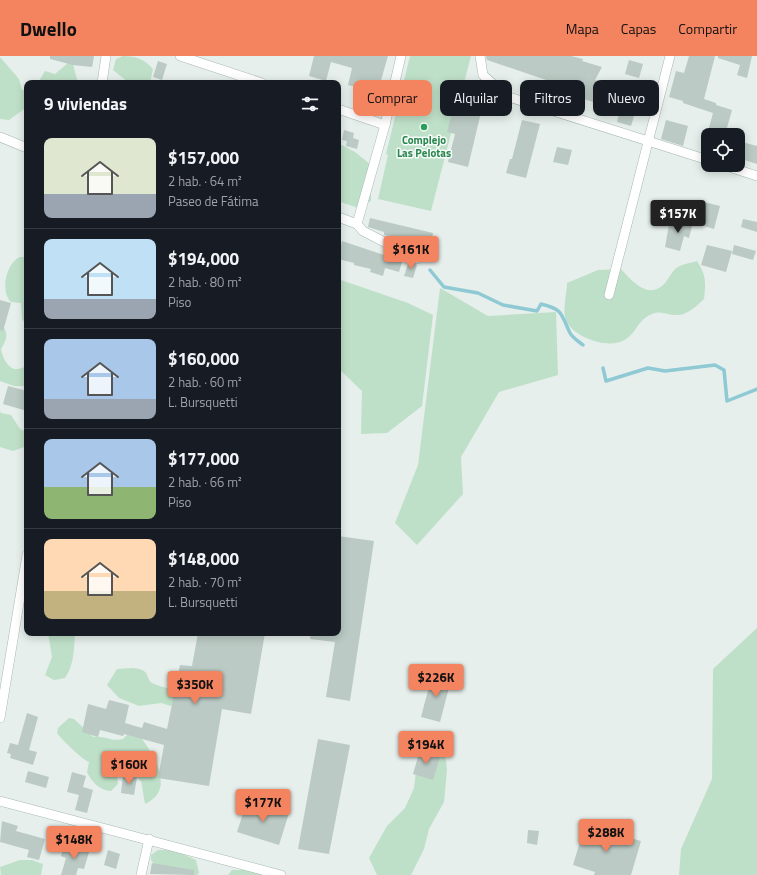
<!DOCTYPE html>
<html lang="es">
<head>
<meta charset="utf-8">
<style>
	:root { --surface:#171b24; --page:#20242c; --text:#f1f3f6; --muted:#9ea1a6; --line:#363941; --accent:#f4845f }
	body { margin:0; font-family:"Titillium Web",sans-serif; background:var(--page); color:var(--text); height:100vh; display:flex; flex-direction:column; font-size:15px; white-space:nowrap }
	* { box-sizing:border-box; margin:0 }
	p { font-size:13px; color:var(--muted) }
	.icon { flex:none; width:22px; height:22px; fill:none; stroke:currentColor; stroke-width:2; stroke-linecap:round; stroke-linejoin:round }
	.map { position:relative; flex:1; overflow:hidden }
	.drawer { position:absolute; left:24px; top:24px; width:317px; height:556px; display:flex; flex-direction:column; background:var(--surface); border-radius:8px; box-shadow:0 2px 10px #0003 }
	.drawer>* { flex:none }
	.top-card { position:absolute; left:353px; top:24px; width:344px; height:36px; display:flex; gap:8px }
	.buttons { position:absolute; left:701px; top:72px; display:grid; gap:8px }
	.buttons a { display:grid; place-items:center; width:44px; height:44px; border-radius:8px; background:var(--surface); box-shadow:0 2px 10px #0003; font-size:20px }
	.price { position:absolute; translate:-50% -34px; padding:0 9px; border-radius:4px; background:var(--accent); color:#111; font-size:13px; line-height:26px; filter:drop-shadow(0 1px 2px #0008) }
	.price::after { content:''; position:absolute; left:50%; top:24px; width:12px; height:9px; margin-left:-6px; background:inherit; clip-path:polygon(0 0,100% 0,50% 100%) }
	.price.selected { background:#222; color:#fff }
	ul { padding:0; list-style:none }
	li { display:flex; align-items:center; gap:12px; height:100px; padding:0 20px }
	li+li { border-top:1px solid var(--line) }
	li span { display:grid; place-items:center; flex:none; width:112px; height:80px; border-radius:8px; color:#555 }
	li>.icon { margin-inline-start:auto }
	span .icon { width:48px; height:48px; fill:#fffc; stroke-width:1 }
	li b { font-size:17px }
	h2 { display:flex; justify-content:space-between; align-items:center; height:48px; padding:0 20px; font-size:17px }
	.pill { padding:0 14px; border-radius:8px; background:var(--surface); box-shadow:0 2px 10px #0003; font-size:14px; line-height:36px }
	.pill.selected { background:var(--accent); color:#111 }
	header { display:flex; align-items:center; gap:24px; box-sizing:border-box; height:56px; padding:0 20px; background:var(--accent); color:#111 }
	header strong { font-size:19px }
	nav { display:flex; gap:22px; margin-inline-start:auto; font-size:14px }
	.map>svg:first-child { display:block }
</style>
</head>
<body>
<header>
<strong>Dwello</strong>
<nav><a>Mapa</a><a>Capas</a><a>Compartir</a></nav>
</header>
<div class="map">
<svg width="757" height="819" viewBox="0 0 757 819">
	<rect width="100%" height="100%" fill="#e6efeb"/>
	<g fill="#bfe0c8">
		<path d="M123,0c13,0 21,3 30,13l-3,14 -22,-1 -15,-12 3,-11z"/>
		<polygon points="410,0 471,0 431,155 378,143 388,99 386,98"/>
		<polygon points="0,1 19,23 22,34 27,34 27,51 9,64 0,63"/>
		<polygon points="68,7 73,8 78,27 38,27 45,15 55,18"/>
		<polygon points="338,87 355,96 371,109 371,145 358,152 338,145"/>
		<path d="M20,201h6l1,2v66l-5,-6 -1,-16 -10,-1c-11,-11 -5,-39 9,-45z"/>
		<path d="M697,205c9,13 9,22 7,38 -7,7 -18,17 -28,16 -9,0 -15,-5 -24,-1 -16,7 -14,17 -26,25 -16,12 -54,-2 -60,-19 -4,-10 1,-27 1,-37l31,-13 23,-1c11,12 28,32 44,14 4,-5 6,-10 11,-15 6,-4 15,-5 21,-7z"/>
		<polygon points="338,223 408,247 433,259 422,350 387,377 361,378 362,335 338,312"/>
		<polygon points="440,232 488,260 556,256 558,319 499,336 461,401 463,438 417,489 395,467 418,409"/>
		<path d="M3,270c6,9 3,15 -2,23 1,7 7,21 16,20 3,0 7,-2 10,-3v20h-13l-14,-5v-54z"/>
		<polygon points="0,355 1,357 11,359 20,373 27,376 27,390 13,395 0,391"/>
		<polygon points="757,572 757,819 679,819 681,793 712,723 713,613"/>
		<path d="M48,577h27c-1,17 -1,32 -10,45l-11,2 -9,-5 7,-18z"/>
		<path d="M131,612c23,1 12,11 23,16 10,4 14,3 24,9l-2,12 -5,1 -10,-3 -22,3 -20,-8 -12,-13 10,-16z"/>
		<path d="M69,662l5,1 19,18c12,-2 19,5 30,2l7,-7 5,-2c15,18 44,59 10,74l-4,-23 -15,-12 -1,-10h-6l-3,5 2,20 -7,7c-11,0 -20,-10 -24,-19l2,-10c-5,-1 -28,-23 -32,-29l1,-5z"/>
		<polygon points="427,685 437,685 444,694 446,705 447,714 444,746 429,773 424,793 411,819 377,819 369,802 387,770 405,752 414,732 419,690"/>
		<path d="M158,794h16l22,10 3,13 -2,2c-11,0 -40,-5 -46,-15v-5z"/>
		<polygon points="20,804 32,804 43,808 41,819 1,819 0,811"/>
		<polygon points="232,814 244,814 269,819 228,819"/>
	</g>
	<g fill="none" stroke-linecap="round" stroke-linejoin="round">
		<g stroke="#8ec9d4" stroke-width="3.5">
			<path d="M430,214l14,17 34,6 25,12 34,6 4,-7c21,5 20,9 28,27 2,6 9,10 14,14"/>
			<polyline points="603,312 606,325 648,312 665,315 715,309 724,314 727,345 757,333"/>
		</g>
	</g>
	<g fill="#bbcac4">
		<polygon points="50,0 94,0 92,11 73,9 50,3"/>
		<polygon points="314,0 388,0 379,31 370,28 368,34 348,29 352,12 331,6 326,25 309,20"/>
		<polygon points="486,0 571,0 583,3 582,5 602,11 595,24 599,25 596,36 614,41 611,51 583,43 580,54 564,49 568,33 554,29 555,27 487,4"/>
		<polygon points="689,0 715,0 704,43 716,47 716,49 732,54 725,79 707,79 713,57 683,47 683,45 669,41 676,15 684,17"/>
		<polygon points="718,0 752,0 747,22 737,19 740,9 718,2"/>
		<polygon points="629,4 643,8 639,22 625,18"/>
		<polygon points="158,5 167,8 162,24 153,21"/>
		<polygon points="622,45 637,50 631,70 617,66"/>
		<polygon points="455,46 482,52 468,111 448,106 455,78 447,76"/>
		<polygon points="522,64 540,68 526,122 506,117 510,103 512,103"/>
		<polygon points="666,64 688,70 683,90 661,83"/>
		<polygon points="344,74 354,77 353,82 359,84 357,93 346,90 347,85 342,84"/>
		<polygon points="738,85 757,90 757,108 738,102"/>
		<polygon points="557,91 572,94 568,109 553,106"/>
		<polygon points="704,146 720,150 714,173 697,168"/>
		<polygon points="370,162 433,177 429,195 414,191 416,184 384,179 384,176 368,171"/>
		<polygon points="670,163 683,167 684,163 693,166 689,182 684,180 680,195 665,191"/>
		<polygon points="743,163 757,166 757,176 741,171"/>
		<polygon points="342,185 387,200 388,197 397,199 396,205 402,206 399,216 385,212 383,220 370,216 371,213 354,209 354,207 338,203"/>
		<polygon points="707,189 732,195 726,216 701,209"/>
		<polygon points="734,189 756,195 753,204 732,198"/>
		<polygon points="409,205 417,209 413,222 404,220"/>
		<polygon points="0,244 11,247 3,275 0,274"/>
		<polygon points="8,330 27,335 27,355 3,348"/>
		<polygon points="338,480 374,485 350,645 326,641 335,586 310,583 311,577 338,577"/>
		<polygon points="198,577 265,577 251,658 222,653 209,730 158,722 164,689 124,678 123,680 100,674 98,681 82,676 88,648 106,653 109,644 129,649 125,667 142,672 144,666 167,673 180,609 192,610"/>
		<polygon points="432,619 451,624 440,666 421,661"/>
		<polygon points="27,657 38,661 29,694 37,696 33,709 10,702 11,698 7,697 10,687 18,689"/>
		<polygon points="318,683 350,689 329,798 298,793"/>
		<polygon points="420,694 440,701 433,724 413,718"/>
		<polygon points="28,715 49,721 46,732 25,726"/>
		<polygon points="72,716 86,720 83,731 93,734 87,757 75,754 79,739 67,736"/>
		<polygon points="123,719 137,721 134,739 121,737"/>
		<polygon points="247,745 289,757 279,789 237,776"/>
		<polygon points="2,765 18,770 16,775 45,783 39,804 27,801 29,794 0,786"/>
		<polygon points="585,769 641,785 631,819 594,819 595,816 573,809"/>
		<polygon points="528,774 539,775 537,789 527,787"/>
		<polygon points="64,789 89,796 84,813 78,812 76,819 61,819 66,802 61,800"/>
		<polygon points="108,794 120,798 116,813 104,809"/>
		<polygon points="152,807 194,814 194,819 150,818"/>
	</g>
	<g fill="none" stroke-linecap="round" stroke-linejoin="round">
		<defs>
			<g id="street">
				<polyline points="180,0 262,27"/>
				<polyline points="480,0 483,19 506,40 708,104"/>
				<polyline points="102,27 106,0"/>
				<polyline points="338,53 385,69"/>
				<polyline points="0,81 27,92"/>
				<polyline points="723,109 757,120"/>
				<polyline points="338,161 357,168 363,175 417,203"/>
				<polyline points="357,168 385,69 401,0"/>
				<polyline points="609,239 670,0"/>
				<polyline points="0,662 27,499"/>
				<polyline points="0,745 281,819"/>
				<polyline points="141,819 149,783"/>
			</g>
		</defs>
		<use href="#street" stroke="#a8b8b2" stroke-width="10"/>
		<use href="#street" stroke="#fff" stroke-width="9"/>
	</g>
	<circle fill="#2e9e5b" stroke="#f7fbf9" stroke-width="1.5" cx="424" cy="71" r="4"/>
	<g text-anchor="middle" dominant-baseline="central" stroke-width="3" stroke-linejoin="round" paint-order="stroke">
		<g font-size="11" font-weight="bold" fill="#27864d" stroke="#f7fbf9">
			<text x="424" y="84">Complejo<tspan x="424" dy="13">Las Pelotas</tspan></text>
		</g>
	</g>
</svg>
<div class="buttons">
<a><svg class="icon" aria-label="locate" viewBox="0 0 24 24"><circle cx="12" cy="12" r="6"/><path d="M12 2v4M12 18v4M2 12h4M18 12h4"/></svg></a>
</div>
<b class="price selected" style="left:678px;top:178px">$157K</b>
<b class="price" style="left:411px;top:214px">$161K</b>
<b class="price" style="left:436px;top:642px">$226K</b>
<b class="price" style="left:195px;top:649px">$350K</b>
<b class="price" style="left:426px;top:709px">$194K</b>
<b class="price" style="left:129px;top:729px">$160K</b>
<b class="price" style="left:263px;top:767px">$177K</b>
<b class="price" style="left:606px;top:797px">$288K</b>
<b class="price" style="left:74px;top:804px">$148K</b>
<div class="top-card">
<a class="pill selected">Comprar</a>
<a class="pill">Alquilar</a>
<a class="pill">Filtros</a>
<a class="pill">Nuevo</a>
</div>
<section class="drawer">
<h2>9 viviendas<svg class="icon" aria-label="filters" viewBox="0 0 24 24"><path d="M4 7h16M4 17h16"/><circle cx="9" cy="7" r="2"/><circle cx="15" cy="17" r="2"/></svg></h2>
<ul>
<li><span style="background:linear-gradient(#dfe7d0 70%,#9aa5b1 0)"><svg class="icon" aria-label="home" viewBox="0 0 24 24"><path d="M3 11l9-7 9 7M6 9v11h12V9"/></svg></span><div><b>$157,000</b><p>2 hab. · 64 m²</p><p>Paseo de Fátima</p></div></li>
<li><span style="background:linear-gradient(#bfe0f5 75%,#9aa5b1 0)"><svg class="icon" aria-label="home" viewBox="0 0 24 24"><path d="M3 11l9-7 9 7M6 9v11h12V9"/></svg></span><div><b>$194,000</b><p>2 hab. · 80 m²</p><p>Piso</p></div></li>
<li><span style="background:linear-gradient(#a9c7e8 75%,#9aa5b1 0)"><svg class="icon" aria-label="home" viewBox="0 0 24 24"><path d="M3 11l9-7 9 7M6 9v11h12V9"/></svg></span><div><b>$160,000</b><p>2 hab. · 60 m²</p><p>L. Bursquetti</p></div></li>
<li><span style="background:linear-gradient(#a9c7e8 60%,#8fb573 0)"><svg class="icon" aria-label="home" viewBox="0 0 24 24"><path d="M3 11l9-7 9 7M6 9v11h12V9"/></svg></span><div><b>$177,000</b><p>2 hab. · 66 m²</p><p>Piso</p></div></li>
<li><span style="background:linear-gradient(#ffd9b3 65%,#c2b280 0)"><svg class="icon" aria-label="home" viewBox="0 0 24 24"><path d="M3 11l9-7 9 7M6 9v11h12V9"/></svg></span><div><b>$148,000</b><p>2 hab. · 70 m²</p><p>L. Bursquetti</p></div></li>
</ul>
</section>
</div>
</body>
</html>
